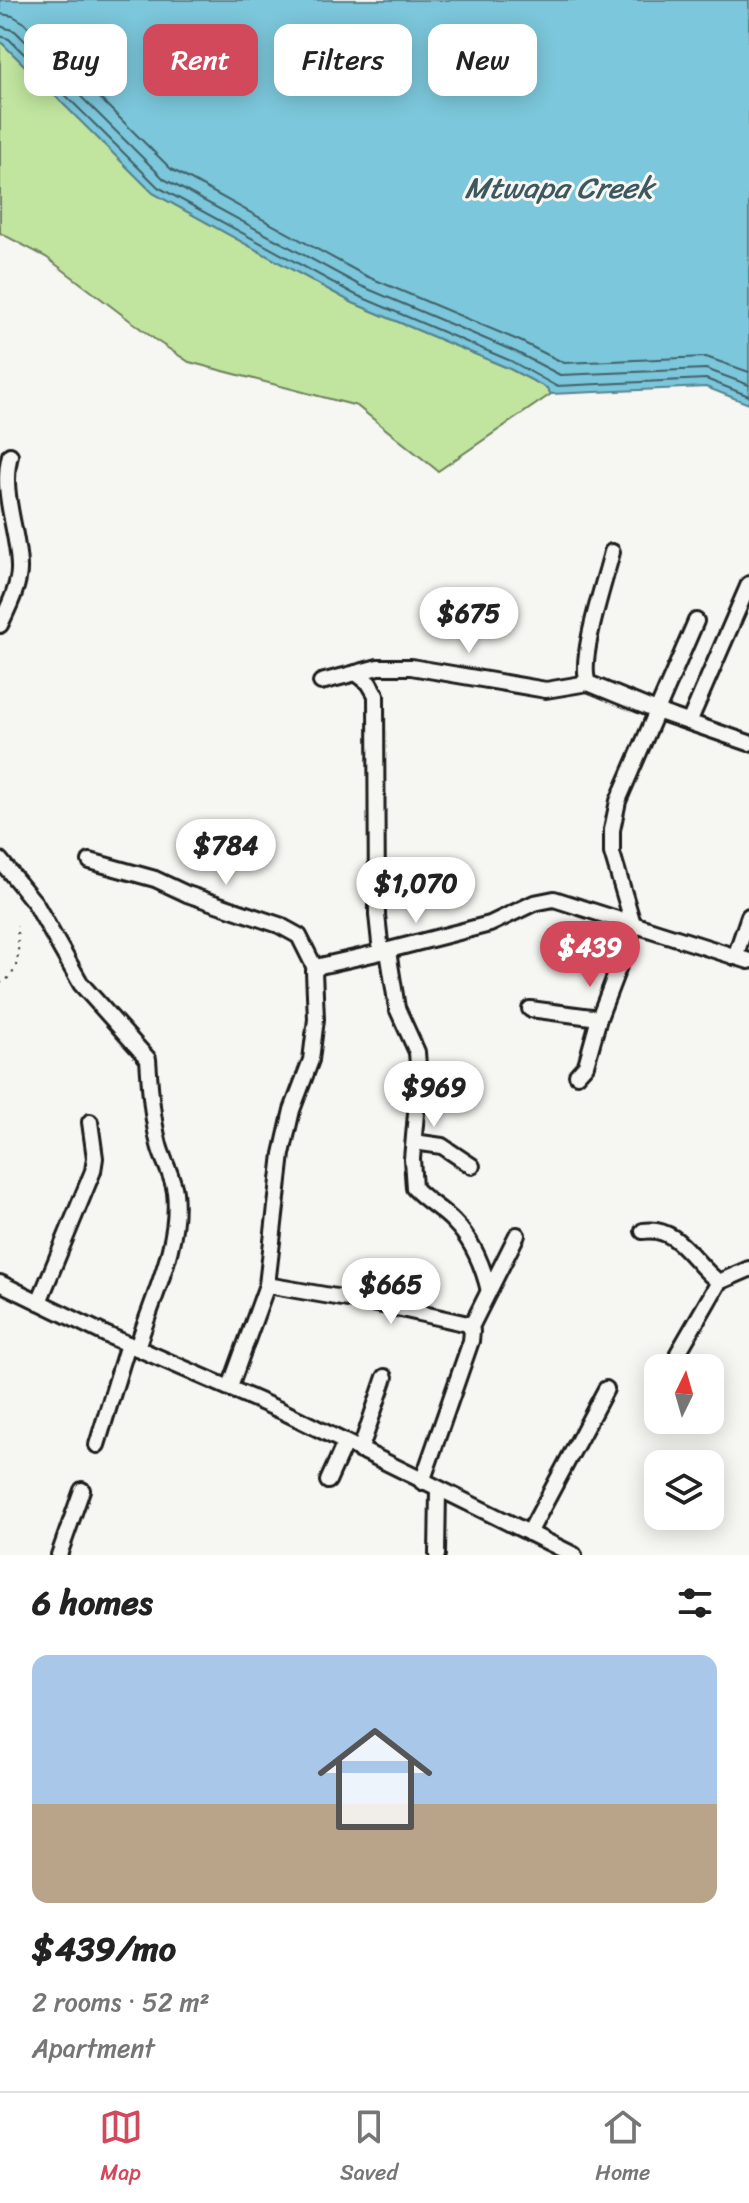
<!DOCTYPE html>
<html lang="en">
<head>
<meta charset="utf-8">
<style>
	:root { --surface:#fff; --page:#f6f6f6; --text:#222; --muted:#767676; --line:#e0e0e0; --accent:#d1495b }
	body { margin:0; font-family:Sriracha,sans-serif; background:var(--page); color:var(--text); height:100vh; display:flex; flex-direction:column; font-size:30px; white-space:nowrap }
	* { box-sizing:border-box; margin:0 }
	p { font-size:26px; color:var(--muted) }
	.icon { flex:none; width:44px; height:44px; fill:none; stroke:currentColor; stroke-width:2; stroke-linecap:round; stroke-linejoin:round }
	.map { position:relative; height:1555px; overflow:hidden }
	.side { display:flex; flex-direction:column; background:var(--surface); flex:1 }
	.side>* { flex:none }
	.banner { position:absolute; left:24px; top:24px; width:702px; height:72px; display:flex; gap:16px }
	.needle { width:52px; rotate:5deg }
	.buttons { position:absolute; left:644px; top:1354px; display:grid; gap:16px }
	.buttons a { display:grid; place-items:center; width:80px; height:80px; border-radius:16px; background:var(--surface); box-shadow:0 4px 20px #0003; font-size:40px }
	.price { position:absolute; translate:-50% -68px; padding:0 18px; border-radius:28px; background:#fff; color:#222; font-size:26px; line-height:52px; filter:drop-shadow(0 2px 4px #0008) }
	.price::after { content:''; position:absolute; left:50%; top:48px; width:24px; height:18px; margin-left:-12px; background:inherit; clip-path:polygon(0 0,100% 0,50% 100%) }
	.price.selected { background:var(--accent); color:#fff }
	ul { padding:0; list-style:none }
	li { display:grid; align-content:center; gap:16px; height:424px; padding:0 32px }
	li span { display:grid; place-items:center; height:248px; border-radius:16px; color:#555 }
	li>.icon { margin-inline-start:auto }
	span .icon { width:144px; height:144px; fill:#fffc; stroke-width:1 }
	li b { font-size:34px }
	h2 { display:flex; justify-content:space-between; align-items:center; height:96px; padding:0 32px; font-size:34px }
	.chip { padding:0 28px; border-radius:16px; background:var(--surface); box-shadow:0 4px 20px #0003; font-size:28px; line-height:72px }
	.chip.selected { background:var(--accent); color:#fff }
	.tab-bar { display:flex; justify-content:space-around; align-items:center; height:112px; border-top:2px solid var(--line); background:var(--surface); font-size:22px; color:var(--muted) }
	.tab-bar a { display:grid; justify-items:center; gap:4px }
	.tab-bar .selected { color:var(--accent) }
	.map>svg:first-child { display:block }
</style>
</head>
<body>
<div class="map">
<svg width="749" height="1555" viewBox="0 0 749 1555">
	<rect width="100%" height="100%" fill="#f6f6f2"/>
	<filter id="ink" filterUnits="userSpaceOnUse"><feTurbulence type="fractalNoise" baseFrequency=".0125" numOctaves="2"/><feDisplacementMap in="SourceGraphic" scale="16" xChannelSelector="R" yChannelSelector="G"/><feConvolveMatrix kernelMatrix="1 2 1 2 8 2 1 2 1" color-interpolation-filters="sRGB"/></filter>
	<g filter="url(#ink)">
		<polygon fill="#c1e59f" stroke="#6e805e" stroke-width="2" points="0,41 153,193 353,303 508,368 547,388 551,394 438,471 357,406 189,362 157,341 46,257 0,233"/>
		<polygon fill="#7bc7db" stroke="#55838f" stroke-width="2" points="0,0 749,0 749,404 706,387 551,394 547,388 508,368 353,303 153,193 0,41"/>
		<g fill="none" stroke-linecap="round" stroke-linejoin="round">
			<g stroke="#426068" stroke-width="2">
				<polyline points="0,14 13,16 23,22 171,169 366,276 520,341 564,363 706,357 749,372"/>
				<polyline points="0,26 15,31 164,179 361,286 516,352 560,375 706,369 749,385"/>
				<polyline points="0,36 9,39 158,187 356,295 511,361 556,386 706,379 749,396"/>
			</g>
			<defs>
				<g id="street">
					<path d="M612,552c-7,29 -34,107 -24,131l71,29 90,31"/>
					<path d="M0,625c8,-17 20,-40 19,-59 -1,-36 -19,-74 -9,-111"/>
					<polyline points="356,673 378,667 411,667 546,690 588,683"/>
					<polyline points="321,682 356,673 369,683 376,695 377,915 381,952 490,924 534,903 554,899 749,961"/>
					<polyline points="690,720 749,584"/>
					<path d="M0,860l35,43 46,81 67,75c2,30 4,58 11,86 4,16 14,31 16,47 6,51 -23,107 -38,156"/>
					<polyline points="90,861 155,879 187,894 279,925 299,936 315,968"/>
					<path d="M388,951l9,57 20,44 2,27 -7,80 2,29c12,13 28,21 40,34 19,19 29,44 35,69"/>
					<polyline points="735,957 749,916"/>
					<polyline points="530,1009 599,1018"/>
					<polyline points="577,1075 586,1065 599,1018 634,927 612,853 612,830 618,801 696,621"/>
					<polyline points="414,1142 442,1146 472,1166"/>
					<path d="M643,1231c36,-6 50,33 76,51l30,-13"/>
					<polyline points="0,1283 107,1335 282,1411 574,1555"/>
					<polyline points="267,1285 282,1154 292,1110 311,1060 316,1019 314,971 320,966 381,952"/>
					<polyline points="39,1302 93,1171 95,1158 90,1122"/>
					<polyline points="471,1327 517,1235"/>
					<polyline points="678,1353 719,1282"/>
					<polyline points="230,1387 267,1285 388,1306 468,1324 472,1331 471,1341 422,1482"/>
					<polyline points="97,1445 128,1344"/>
					<polyline points="360,1451 385,1377"/>
					<polyline points="328,1481 345,1443"/>
					<polyline points="529,1533 606,1389"/>
					<polyline points="59,1555 82,1490"/>
					<polyline points="437,1555 438,1490"/>
				</g>
			</defs>
			<use href="#street" stroke="#1c1c1c" stroke-width="20"/>
			<path stroke="#1c1c1c" stroke-width="2" stroke-dasharray="2 6" stroke-linecap="butt" d="M0,983c23,-10 18,-35 17,-57"/>
			<use href="#street" stroke="#f6f6f2" stroke-width="14"/>
		</g>
	</g>
	<g text-anchor="middle" dominant-baseline="central" stroke-width="6" stroke-linejoin="round" paint-order="stroke">
		<g font-size="30" font-style="italic" fill="#3d585f" stroke="#f6f6f2">
			<text x="559" y="188">Mtwapa Creek</text>
		</g>
	</g>
</svg>
<div class="buttons">
<a><svg class="needle" viewBox="-14 -14 28 28"><path d="M0-13l5 13h-10z" fill="#e53935"/><path d="M0 13l5-13h-10z" fill="#767676"/></svg></a>
<a><svg class="icon" aria-label="layers" viewBox="0 0 24 24"><path d="M12 4l9 5-9 5-9-5zM3 14l9 5 9-5"/></svg></a>
</div>
<b class="price" style="left:469px;top:655px">$675</b>
<b class="price" style="left:226px;top:887px">$784</b>
<b class="price" style="left:416px;top:925px">$1,070</b>
<b class="price selected" style="left:590px;top:989px">$439</b>
<b class="price" style="left:434px;top:1129px">$969</b>
<b class="price" style="left:391px;top:1326px">$665</b>
<div class="banner">
<a class="chip">Buy</a>
<a class="chip selected">Rent</a>
<a class="chip">Filters</a>
<a class="chip">New</a>
</div>
</div>
<section class="side">
<h2>6 homes<svg class="icon" aria-label="filters" viewBox="0 0 24 24"><path d="M4 7h16M4 17h16"/><circle cx="9" cy="7" r="2"/><circle cx="15" cy="17" r="2"/></svg></h2>
<ul>
<li><span style="background:linear-gradient(#a9c7e8 60%,#b9a48a 0)"><svg class="icon" aria-label="home" viewBox="0 0 24 24"><path d="M3 11l9-7 9 7M6 9v11h12V9"/></svg></span><div><b>$439/mo</b><p>2 rooms · 52 m²</p><p>Apartment</p></div></li>
</ul>
</section>
<nav class="tab-bar">
<a class="selected"><svg class="icon" aria-label="map" viewBox="0 0 24 24"><path d="M3 6l6-2 6 2 6-2v14l-6 2-6-2-6 2zM9 4v14M15 6v14"/></svg>Map</a>
<a><svg class="icon" aria-label="saved" viewBox="0 0 24 24"><path d="M7 4h10v16l-5-4-5 4z"/></svg>Saved</a>
<a><svg class="icon" aria-label="home" viewBox="0 0 24 24"><path d="M3 11l9-7 9 7M6 9v11h12V9"/></svg>Home</a>
</nav>
</body>
</html>
